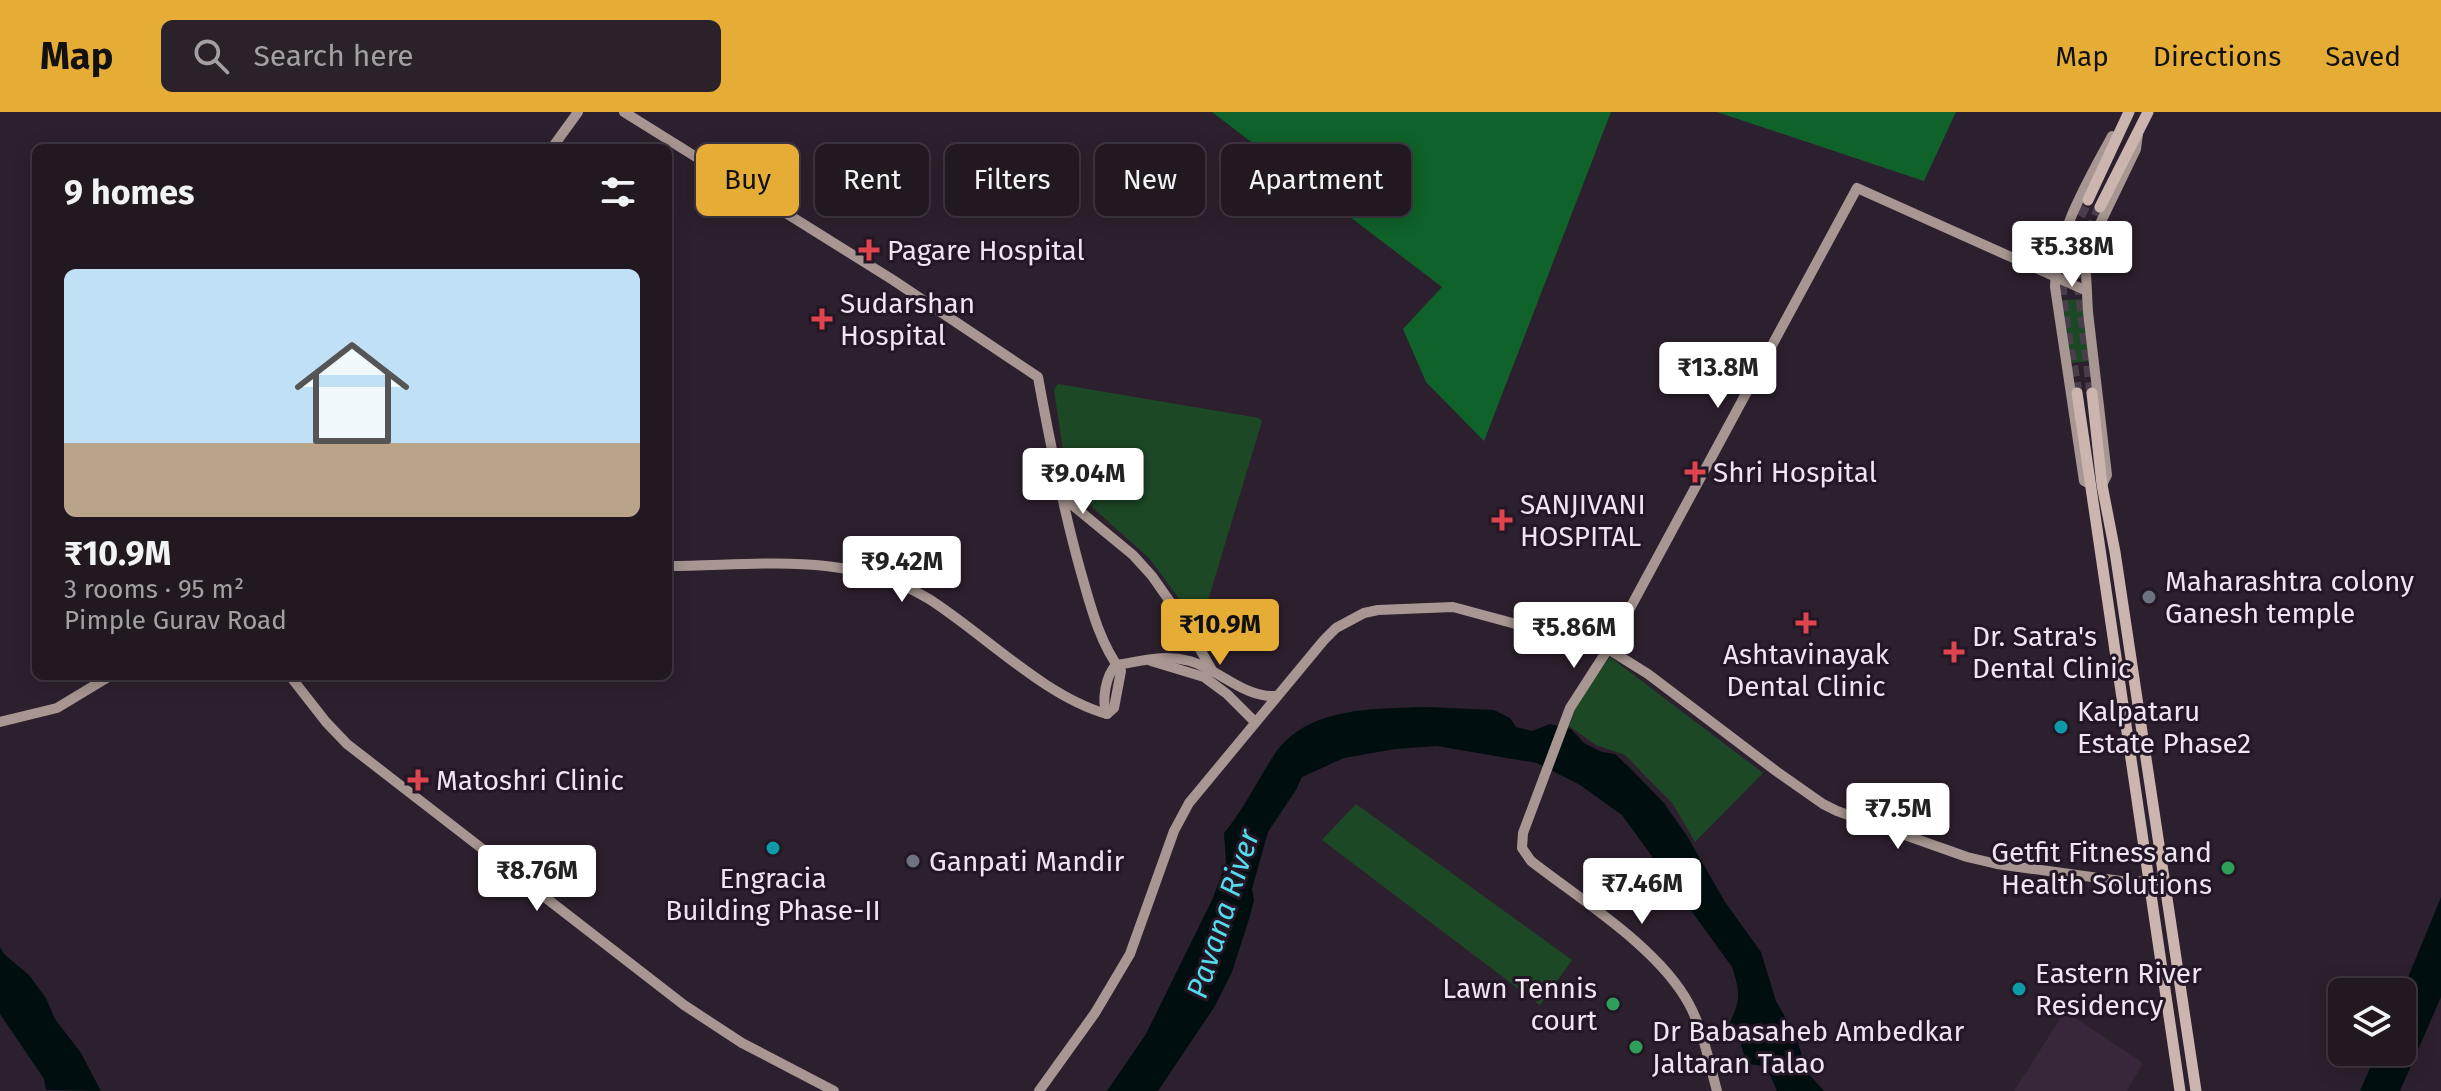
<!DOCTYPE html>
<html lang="en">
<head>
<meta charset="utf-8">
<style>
	:root { --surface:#221822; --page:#2a212a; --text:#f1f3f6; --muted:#a2a0a5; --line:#3f3740; --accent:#e6ad36 }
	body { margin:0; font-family:"Fira Sans",sans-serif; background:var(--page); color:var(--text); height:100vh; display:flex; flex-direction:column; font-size:30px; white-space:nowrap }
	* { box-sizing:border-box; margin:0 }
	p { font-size:26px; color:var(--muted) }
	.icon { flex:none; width:44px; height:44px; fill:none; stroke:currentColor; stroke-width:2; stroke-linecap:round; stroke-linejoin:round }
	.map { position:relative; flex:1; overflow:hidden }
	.details { position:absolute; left:32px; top:32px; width:640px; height:536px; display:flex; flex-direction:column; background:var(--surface); border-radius:12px; box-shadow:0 4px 20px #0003,0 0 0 2px var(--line) }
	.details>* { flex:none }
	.banner { position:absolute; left:696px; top:32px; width:760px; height:72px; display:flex; gap:16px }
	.tools { position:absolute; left:2328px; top:866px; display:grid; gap:16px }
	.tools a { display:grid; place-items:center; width:88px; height:88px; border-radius:12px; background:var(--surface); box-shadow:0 4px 20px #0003,0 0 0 2px var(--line); font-size:40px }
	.price { position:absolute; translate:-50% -68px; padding:0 18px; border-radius:8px; background:#fff; color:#222; font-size:26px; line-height:52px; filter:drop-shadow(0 2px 4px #0008) }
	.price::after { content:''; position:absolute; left:50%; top:48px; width:24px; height:18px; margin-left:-12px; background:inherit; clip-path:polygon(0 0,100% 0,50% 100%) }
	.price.current { background:var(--accent); color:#111 }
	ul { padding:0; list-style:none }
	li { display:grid; align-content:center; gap:16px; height:424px; padding:0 32px }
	li span { display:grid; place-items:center; height:248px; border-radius:12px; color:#555 }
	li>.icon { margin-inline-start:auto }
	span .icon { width:144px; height:144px; fill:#fffc; stroke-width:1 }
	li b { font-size:34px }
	h2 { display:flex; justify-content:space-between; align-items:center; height:96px; padding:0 32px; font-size:34px }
	.pill { padding:0 28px; border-radius:12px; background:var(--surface); box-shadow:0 4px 20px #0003,0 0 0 2px var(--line); font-size:28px; line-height:72px }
	.pill.current { background:var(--accent); color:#111 }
	header { display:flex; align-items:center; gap:48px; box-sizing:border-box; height:112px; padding:0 40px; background:var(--accent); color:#111 }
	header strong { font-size:38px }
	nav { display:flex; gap:44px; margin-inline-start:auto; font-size:28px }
	.search { width:560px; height:72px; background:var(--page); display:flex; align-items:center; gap:20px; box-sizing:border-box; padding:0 28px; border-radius:12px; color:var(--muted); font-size:30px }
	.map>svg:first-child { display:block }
</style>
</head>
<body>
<header>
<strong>Map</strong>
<div class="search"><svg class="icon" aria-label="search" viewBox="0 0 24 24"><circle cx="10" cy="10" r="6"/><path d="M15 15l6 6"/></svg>Search here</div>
<nav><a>Map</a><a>Directions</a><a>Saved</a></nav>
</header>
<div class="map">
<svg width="2441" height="979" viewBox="0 0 2441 979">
	<rect width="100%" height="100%" fill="#2d202e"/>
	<polygon fill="#38273b" points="2065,899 2143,951 2127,979 2014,979"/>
	<g fill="#1d4826">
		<polygon points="2087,187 2092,249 2070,251 2062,188"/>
		<polygon points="1058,272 1259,306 1262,309 1200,515 1149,446 1074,379 1068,371 1054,278"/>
		<polygon points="1610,545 1763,661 1695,730 1673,692 1625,643 1596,633 1569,614 1578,589"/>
		<polygon points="1356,692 1572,848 1540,893 1322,728"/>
	</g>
	<g fill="#0f6229">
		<polygon points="1212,0 1611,0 1484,329 1426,270 1403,217 1442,175"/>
		<polygon points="1717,0 1956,0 1924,69"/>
	</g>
	<g fill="#010e10">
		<path d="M1426,595l68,3 16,8 6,9 16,4 18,-7 21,5 13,14 18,9 13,2 16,15 33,34 23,33 38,66 36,50 15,49 20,35 11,36 17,19h-47c-7,-16 -10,-29 -30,-26l-9,-31 -9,-10c12,-23 11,-33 3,-57l-110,-152 -42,-30 -43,-22 -100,-17 -42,3 -51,9 -42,19 -6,13 -28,42 -16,57 2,11 -4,16 -18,56 -17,34 -57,85h-51l39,-57 66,-134 14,-37 -2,-30c20,-24 33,-52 50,-78 33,-49 100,-46 152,-48z"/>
		<polygon points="2441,785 2441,885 2400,979 2360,979 2377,940 2402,940 2402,880"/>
		<polygon points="0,835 4,842 29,863 46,886 55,907 81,941 101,979 46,978 44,967 0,902"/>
	</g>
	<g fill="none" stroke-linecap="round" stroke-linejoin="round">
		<g stroke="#4a3e4b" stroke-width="11" stroke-dasharray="11 5.5" stroke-linecap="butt">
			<path d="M2077,281c-6,-43 -24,-106 -11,-148 5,-15 15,-31 22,-45"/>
			<polyline points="2092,281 2077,152 2100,95"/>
		</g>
		<g stroke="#a79691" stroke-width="10">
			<path d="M624,0l269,168 145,97c12,66 24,127 42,192 10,35 19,73 41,102l-7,37 -7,6"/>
			<polyline points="552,36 578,0"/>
			<path d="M2090,372l-6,-3 -29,-194c1,-54 32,-104 57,-151"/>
			<polyline points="2102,373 2107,363 2088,200 2085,143 2136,37 2138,22"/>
			<polyline points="1059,382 1133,443 1152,464 1185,511 1213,560"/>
			<path d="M668,454c88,0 182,-16 261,33 55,35 116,98 178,115"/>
			<polyline points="1151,549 1204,565 1227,582 1255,610"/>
			<path d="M1116,553c27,-4 47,-11 74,-4 30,9 54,37 86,35"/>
			<polyline points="290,564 326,610 347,632 684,893 742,931 834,979"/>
			<path d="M1107,602c-6,-13 -1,-39 9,-49"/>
			<polyline points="0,610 57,596 110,564"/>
			<polyline points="1039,979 1095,901 1130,842 1174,719 1189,691 1324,528 1336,516 1364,501 1378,498 1453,495 1608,537 1648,562 1776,659 1823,692 1837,699 1967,745 1997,752 2128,770 2164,768"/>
			<path d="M1717,979c-8,-29 -14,-61 -28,-87 -30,-56 -108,-104 -158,-143l-9,-13 1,-15 47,-125 38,-59 249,-461 230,103"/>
		</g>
		<g stroke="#ccb5af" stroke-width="11">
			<polyline points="2088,88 2129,0"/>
			<polyline points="2100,95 2148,0"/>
			<polyline points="2077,281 2180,979"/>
			<polyline points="2092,281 2102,373 2115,440 2196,979"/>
		</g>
	</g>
	<g fill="#e0444e" stroke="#231625" stroke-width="3">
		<path d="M865 126h8v8h8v8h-8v8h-8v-8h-8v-8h8z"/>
		<path d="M818 195h8v8h8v8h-8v8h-8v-8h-8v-8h8z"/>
		<path d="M1691 348h8v8h8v8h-8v8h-8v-8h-8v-8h8z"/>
		<path d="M1498 396h8v8h8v8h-8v8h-8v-8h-8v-8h8z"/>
		<path d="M1802 499h8v8h8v8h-8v8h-8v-8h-8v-8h8z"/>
		<path d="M1950 528h8v8h8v8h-8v8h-8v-8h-8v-8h8z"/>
		<path d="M414 656h8v8h8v8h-8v8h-8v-8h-8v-8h8z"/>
	</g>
	<g fill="#6b7280" stroke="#231625" stroke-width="3">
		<circle cx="2149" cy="485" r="8"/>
		<circle cx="913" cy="749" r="8"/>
	</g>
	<g fill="#0f9aa8" stroke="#231625" stroke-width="3">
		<circle cx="2061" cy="615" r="8"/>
		<circle cx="773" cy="736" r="8"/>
		<circle cx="2019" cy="877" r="8"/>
	</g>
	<g fill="#2e9e5b" stroke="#231625" stroke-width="3">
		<circle cx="2228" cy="756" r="8"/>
		<circle cx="1613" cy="892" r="8"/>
		<circle cx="1636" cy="935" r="8"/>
	</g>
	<g text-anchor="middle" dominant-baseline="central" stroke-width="6" stroke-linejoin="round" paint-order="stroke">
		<g font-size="28" fill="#eee5ef" stroke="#231625" text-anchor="start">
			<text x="887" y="138">Pagare Hospital</text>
			<text x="840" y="191">Sudarshan<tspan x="840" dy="32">Hospital</tspan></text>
			<text x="1713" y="360">Shri Hospital</text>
			<text x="1520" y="392">SANJIVANI<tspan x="1520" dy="32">HOSPITAL</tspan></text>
			<text x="2165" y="469">Maharashtra colony<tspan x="2165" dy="32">Ganesh temple</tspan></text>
			<text x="1972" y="524">Dr. Satra's<tspan x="1972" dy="32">Dental Clinic</tspan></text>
			<text x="1806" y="542" text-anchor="middle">Ashtavinayak<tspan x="1806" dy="32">Dental Clinic</tspan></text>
			<text x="2077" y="599">Kalpataru<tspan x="2077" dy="32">Estate Phase2</tspan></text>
			<text x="436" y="668">Matoshri Clinic</text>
			<text x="2212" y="740" text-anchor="end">Getfit Fitness and<tspan x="2212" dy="32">Health Solutions</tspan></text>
			<text x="929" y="749">Ganpati Mandir</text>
			<text x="773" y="766" text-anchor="middle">Engracia<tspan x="773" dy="32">Building Phase-II</tspan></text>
			<text x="2035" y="861">Eastern River<tspan x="2035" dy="32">Residency</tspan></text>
			<text x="1597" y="876" text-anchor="end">Lawn Tennis<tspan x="1597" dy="32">court</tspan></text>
			<text x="1652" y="919">Dr Babasaheb Ambedkar<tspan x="1652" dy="32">Jaltaran Talao</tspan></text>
		</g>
		<g font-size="30" font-style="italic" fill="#54dbeb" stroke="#231625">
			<text transform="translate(1223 802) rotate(-72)">Pavana River</text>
		</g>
	</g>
</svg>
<div class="tools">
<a><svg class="icon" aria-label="layers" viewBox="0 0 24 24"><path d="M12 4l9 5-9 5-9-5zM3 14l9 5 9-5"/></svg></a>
</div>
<b class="price" style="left:2072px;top:177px">₹5.38M</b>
<b class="price" style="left:1718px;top:298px">₹13.8M</b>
<b class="price" style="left:1083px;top:404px">₹9.04M</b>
<b class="price" style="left:902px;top:492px">₹9.42M</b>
<b class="price current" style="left:1220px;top:555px">₹10.9M</b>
<b class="price" style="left:1574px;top:558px">₹5.86M</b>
<b class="price" style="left:1898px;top:739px">₹7.5M</b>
<b class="price" style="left:537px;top:801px">₹8.76M</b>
<b class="price" style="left:1642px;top:814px">₹7.46M</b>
<div class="banner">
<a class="pill current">Buy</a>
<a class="pill">Rent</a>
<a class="pill">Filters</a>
<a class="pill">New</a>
<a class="pill">Apartment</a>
</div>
<section class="details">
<h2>9 homes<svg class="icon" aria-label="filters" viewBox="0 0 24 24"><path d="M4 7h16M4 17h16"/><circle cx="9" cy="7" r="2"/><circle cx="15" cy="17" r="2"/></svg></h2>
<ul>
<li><span style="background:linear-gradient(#bfe0f5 70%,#b9a48a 0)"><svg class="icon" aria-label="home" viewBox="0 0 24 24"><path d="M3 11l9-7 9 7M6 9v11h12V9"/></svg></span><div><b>₹10.9M</b><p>3 rooms · 95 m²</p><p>Pimple Gurav Road</p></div></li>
</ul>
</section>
</div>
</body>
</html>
